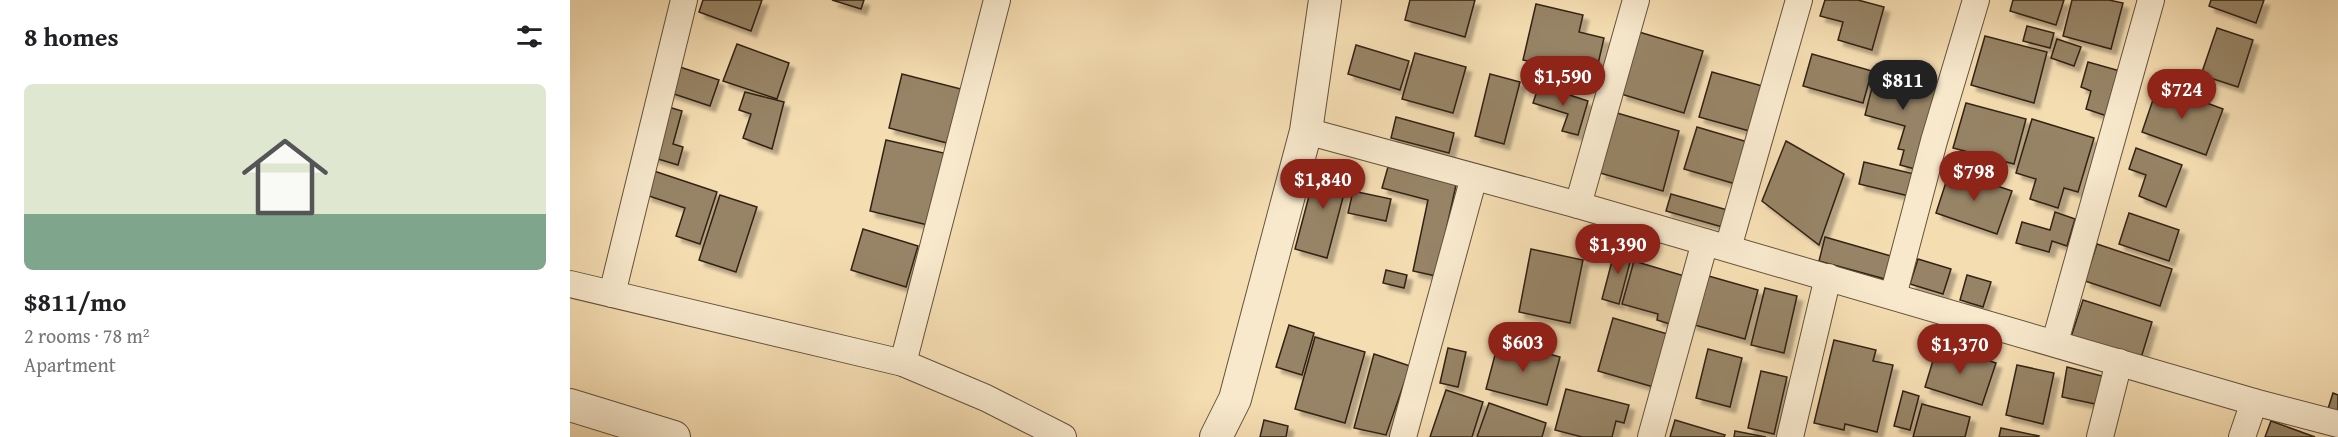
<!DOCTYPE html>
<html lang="en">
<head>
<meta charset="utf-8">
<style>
	:root { --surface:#fff; --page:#f2f2f2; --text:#202124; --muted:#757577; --line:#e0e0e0; --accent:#8f2418 }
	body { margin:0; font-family:"Gentium Book Plus",serif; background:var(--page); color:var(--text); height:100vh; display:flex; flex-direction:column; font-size:22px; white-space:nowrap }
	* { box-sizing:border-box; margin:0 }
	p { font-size:20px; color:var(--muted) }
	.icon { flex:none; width:33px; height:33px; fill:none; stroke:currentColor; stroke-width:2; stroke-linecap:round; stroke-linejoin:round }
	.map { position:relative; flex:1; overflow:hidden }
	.panel { display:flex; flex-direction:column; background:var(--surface); width:570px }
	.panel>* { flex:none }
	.price { position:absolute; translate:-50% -51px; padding:0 14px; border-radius:21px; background:var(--accent); color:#fff; font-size:20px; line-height:39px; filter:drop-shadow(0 2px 3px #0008) }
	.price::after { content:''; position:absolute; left:50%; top:36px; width:18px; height:14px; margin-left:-9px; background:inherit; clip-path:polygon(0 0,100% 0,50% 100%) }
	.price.on { background:#222; color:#fff }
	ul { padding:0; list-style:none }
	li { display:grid; align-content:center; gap:12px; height:318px; padding:0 24px }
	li+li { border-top:2px solid var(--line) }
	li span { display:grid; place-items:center; height:186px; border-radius:9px; color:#555 }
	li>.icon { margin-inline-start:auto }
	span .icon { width:108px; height:108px; fill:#fffc; stroke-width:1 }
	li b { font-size:26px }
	h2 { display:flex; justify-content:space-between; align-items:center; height:72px; padding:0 24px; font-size:26px }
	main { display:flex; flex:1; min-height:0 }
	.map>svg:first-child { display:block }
</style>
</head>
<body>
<main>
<section class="panel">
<h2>8 homes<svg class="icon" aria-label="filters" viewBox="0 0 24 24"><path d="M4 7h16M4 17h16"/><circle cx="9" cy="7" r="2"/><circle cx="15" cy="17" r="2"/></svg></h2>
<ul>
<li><span style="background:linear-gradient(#dfe7d0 70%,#7fa58c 0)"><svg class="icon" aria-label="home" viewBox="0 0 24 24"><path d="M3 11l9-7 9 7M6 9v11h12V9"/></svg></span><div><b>$811/mo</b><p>2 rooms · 78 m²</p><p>Apartment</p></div></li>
</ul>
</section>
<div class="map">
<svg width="1768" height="437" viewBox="0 0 1768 437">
	<defs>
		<filter id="shadow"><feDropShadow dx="5.5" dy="5.5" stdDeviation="1.5" flood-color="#0004"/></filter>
	</defs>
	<rect width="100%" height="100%" fill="#f5ddb2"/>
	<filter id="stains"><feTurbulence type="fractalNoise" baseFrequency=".00333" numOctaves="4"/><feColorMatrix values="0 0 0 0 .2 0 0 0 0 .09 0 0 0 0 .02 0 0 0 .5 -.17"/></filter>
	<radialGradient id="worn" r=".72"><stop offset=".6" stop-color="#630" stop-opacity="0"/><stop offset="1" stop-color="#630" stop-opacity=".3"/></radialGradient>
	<g fill="#978466" stroke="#322314" stroke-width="1.5" filter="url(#shadow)">
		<polygon points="133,0 192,0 181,31 129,12"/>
		<polygon points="262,0 294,0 291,9"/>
		<polygon points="840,0 905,0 895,37 835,20"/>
		<polygon points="1255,0 1288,0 1314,7 1302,50 1268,40 1273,22 1250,16"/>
		<polygon points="1443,0 1494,0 1486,25 1440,11"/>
		<polygon points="1502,0 1539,0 1553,3 1541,49 1493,36"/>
		<polygon points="1641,0 1694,0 1686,23 1639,6"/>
		<polygon points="966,4 1013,15 1009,32 1034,38 1025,77 953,60"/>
		<polygon points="1457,26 1484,33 1480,48 1453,41"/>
		<polygon points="1647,28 1683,40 1668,87 1631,75"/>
		<polygon points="1069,32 1133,51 1114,113 1051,94"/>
		<polygon points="1415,36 1477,52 1464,103 1401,85"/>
		<polygon points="1487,39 1511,47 1504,66 1481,58"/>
		<polygon points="167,44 219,63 207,99 153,81"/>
		<polygon points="786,45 839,61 830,90 778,74"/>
		<polygon points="845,53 896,67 883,113 832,99"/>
		<polygon points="1242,54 1302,71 1293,103 1233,86"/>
		<polygon points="1518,62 1550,71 1537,116 1516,109 1521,91 1511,87"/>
		<polygon points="107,66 149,80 140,106 98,92"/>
		<polygon points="1142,72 1196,87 1183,132 1129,117"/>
		<polygon points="1306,72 1366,88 1345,169 1330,165 1334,150 1328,149 1335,126 1295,115"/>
		<polygon points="332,74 391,89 377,143 319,128"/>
		<polygon points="920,74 950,82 934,144 905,136"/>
		<polygon points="969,85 1018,101 1008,135 992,131 998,114 963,103"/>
		<polygon points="1588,85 1653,109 1636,155 1572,132"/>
		<polygon points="175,92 214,102 202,149 173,138 181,114 169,110"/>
		<polygon points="1396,103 1456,119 1444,164 1383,148"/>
		<polygon points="92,105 112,111 103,144 113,147 108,165 78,156"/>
		<polygon points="1047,113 1109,131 1093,191 1030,173"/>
		<polygon points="826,117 884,133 879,153 821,138"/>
		<polygon points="1462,119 1524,138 1508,192 1494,188 1488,208 1460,199 1466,179 1446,173"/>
		<polygon points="1127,127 1181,143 1169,185 1114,169"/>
		<polygon points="316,140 378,154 362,226 300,211"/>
		<polygon points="1216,141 1274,174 1249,245 1192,201"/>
		<polygon points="1566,148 1612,165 1596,207 1569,196 1576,175 1559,169"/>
		<polygon points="748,162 780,171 757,258 725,249"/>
		<polygon points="1294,162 1344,174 1339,196 1289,184"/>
		<polygon points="818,167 886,185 866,276 843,271 858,200 812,188"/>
		<polygon points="1380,170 1442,191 1427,234 1366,213"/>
		<polygon points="84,171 147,192 130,244 106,236 115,208 76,195"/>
		<polygon points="783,191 821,199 816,221 778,213"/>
		<polygon points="1101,194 1161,211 1156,228 1096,211"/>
		<polygon points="150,195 187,207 166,272 129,260"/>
		<polygon points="1485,212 1505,219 1497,246 1482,241 1479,252 1446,243 1452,222 1480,230"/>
		<polygon points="1559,213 1609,230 1599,261 1549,244"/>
		<polygon points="293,229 348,246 336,287 281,270"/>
		<polygon points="1255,237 1321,256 1315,279 1249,261"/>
		<polygon points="1527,244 1602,269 1590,306 1515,281"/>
		<polygon points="1046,246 1063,251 1049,304 1032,299"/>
		<polygon points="961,249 1013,260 1000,323 949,312"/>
		<polygon points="1348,259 1381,269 1373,294 1340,284"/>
		<polygon points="1064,261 1121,278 1106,326 1087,320 1088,314 1052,304"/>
		<polygon points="816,270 837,275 834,288 813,283"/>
		<polygon points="1135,275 1188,290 1175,339 1121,324"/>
		<polygon points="1397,275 1421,282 1413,307 1390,300"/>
		<polygon points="1195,288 1227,296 1214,353 1181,345"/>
		<polygon points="1513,300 1582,322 1571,358 1501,337"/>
		<polygon points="1043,318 1101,335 1087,388 1028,371"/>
		<polygon points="719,325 744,333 732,375 706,367"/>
		<polygon points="745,337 795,352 775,423 725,409"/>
		<polygon points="929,340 990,357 977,405 916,389"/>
		<polygon points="1264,340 1306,350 1303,361 1323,365 1307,432 1275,424 1274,430 1244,423"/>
		<polygon points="1368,344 1426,363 1412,405 1355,387"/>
		<polygon points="878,348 896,352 888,387 870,383"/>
		<polygon points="1138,349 1172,358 1160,407 1126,398"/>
		<polygon points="804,354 840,366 816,435 784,428"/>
		<polygon points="1447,365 1484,373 1473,424 1436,415"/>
		<polygon points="1497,367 1536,377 1530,405 1492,397"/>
		<polygon points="1191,371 1217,377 1204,434 1178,428"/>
		<polygon points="996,389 1059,405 1054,423 1046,421 1042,437 1012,437 985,430"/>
		<polygon points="876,390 913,402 902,437 860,437"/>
		<polygon points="1333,391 1349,396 1340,430 1324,426"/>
		<polygon points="1763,393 1768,395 1768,419 1756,415"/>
		<polygon points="919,403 976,423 972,437 907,437"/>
		<polygon points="1352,404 1400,417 1395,437 1343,437"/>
		<polygon points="694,420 718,426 716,437 690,437"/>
		<polygon points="1105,420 1155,435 1154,437 1100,437"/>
		<polygon points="1701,421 1745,437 1695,437"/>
		<polygon points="1431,428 1469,436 1468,437 1429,437"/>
		<polygon points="1165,431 1196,437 1164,437"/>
	</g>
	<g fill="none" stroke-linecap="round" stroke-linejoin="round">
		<defs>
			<g id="minor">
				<polyline points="736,131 1008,205 1684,402 1768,424"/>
				<polyline points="1008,205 1066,0"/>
				<polyline points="1158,248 1229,0"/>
				<polyline points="0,284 333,363 416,398 493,437"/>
				<polyline points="42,294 114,0"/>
				<polyline points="1323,296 1364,141 1406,0"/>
				<polyline points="1485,342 1581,0"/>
				<polyline points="333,363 427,0"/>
				<polyline points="833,437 904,177"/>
				<polyline points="1081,437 1135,242"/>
				<polyline points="1220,437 1258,277"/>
				<polyline points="1530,437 1549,362"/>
				<polyline points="1672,437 1684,402"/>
			</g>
			<g id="tertiary">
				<polyline points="0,405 104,437"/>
				<polyline points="646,437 665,399 736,131 755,0"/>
			</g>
		</defs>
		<use href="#minor" stroke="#63523c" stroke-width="28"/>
		<use href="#tertiary" stroke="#63523c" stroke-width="34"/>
		<use href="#minor" stroke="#f8e9cd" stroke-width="26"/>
		<use href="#tertiary" stroke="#f8e9cd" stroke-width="32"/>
	</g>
	<rect width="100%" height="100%" filter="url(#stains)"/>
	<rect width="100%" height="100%" fill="url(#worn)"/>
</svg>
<b class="price" style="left:993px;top:107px">$1,590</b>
<b class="price on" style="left:1333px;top:111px">$811</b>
<b class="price" style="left:1612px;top:120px">$724</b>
<b class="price" style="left:1404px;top:202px">$798</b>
<b class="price" style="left:753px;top:210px">$1,840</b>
<b class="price" style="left:1048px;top:275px">$1,390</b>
<b class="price" style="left:953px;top:373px">$603</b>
<b class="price" style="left:1390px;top:375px">$1,370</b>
</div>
</main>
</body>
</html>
